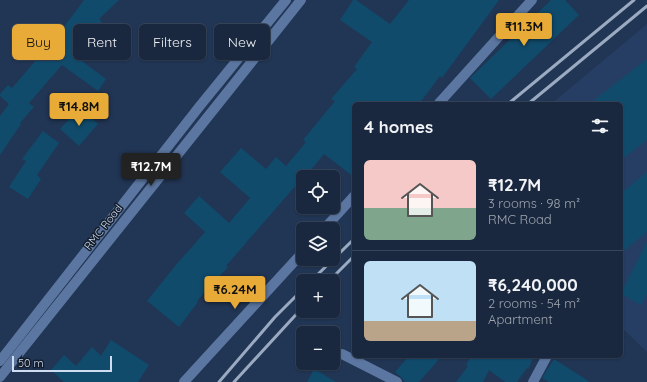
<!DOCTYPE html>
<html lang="en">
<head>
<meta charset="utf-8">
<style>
	:root { --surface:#19283f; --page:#26344a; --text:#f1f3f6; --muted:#9fa6b0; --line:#374459; --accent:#e9ab37 }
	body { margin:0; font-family:Quicksand,sans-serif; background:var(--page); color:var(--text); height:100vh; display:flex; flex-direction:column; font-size:15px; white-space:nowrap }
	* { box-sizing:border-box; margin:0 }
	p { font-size:13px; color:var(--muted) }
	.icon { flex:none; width:22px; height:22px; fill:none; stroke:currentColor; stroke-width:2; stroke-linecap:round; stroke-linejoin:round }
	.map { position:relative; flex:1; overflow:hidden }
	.details { position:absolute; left:352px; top:102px; width:271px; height:256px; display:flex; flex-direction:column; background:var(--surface); border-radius:6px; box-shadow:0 1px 3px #0004,0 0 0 1px var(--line) }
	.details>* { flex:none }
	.top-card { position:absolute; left:12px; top:24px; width:280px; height:36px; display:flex; gap:8px }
	.buttons { position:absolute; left:296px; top:170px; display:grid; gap:8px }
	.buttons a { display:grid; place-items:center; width:44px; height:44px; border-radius:6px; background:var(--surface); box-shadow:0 1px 3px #0004,0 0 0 1px var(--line); font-size:20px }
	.scale { position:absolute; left:12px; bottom:10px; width:100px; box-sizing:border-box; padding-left:4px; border:2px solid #d0ddf1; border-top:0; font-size:11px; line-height:14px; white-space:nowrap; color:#d0ddf1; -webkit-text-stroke:3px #141d2b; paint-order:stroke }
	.price { position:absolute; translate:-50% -34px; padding:0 9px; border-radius:4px; background:var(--accent); color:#111; font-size:13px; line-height:26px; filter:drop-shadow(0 1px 2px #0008) }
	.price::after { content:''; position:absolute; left:50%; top:24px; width:12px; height:9px; margin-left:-6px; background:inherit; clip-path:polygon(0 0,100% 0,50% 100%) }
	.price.on { background:#222; color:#fff }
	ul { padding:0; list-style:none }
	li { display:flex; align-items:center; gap:12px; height:100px; padding:0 12px }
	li+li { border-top:1px solid var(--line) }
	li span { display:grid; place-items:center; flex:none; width:112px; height:80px; border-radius:6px; color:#555 }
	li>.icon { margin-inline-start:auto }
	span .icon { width:48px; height:48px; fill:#fffc; stroke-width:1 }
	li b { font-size:17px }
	h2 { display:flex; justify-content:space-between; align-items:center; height:48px; padding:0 12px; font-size:17px }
	.tag { padding:0 14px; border-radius:6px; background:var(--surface); box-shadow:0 1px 3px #0004,0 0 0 1px var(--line); font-size:14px; line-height:36px }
	.tag.on { background:var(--accent); color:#111 }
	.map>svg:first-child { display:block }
</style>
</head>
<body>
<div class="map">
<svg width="647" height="382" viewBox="0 0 647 382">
	<rect width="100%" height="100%" fill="#213554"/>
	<polygon fill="#263e63" points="647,24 647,352 621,327 621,104 551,104"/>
	<g fill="#104b6c">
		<polygon points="84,0 119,0 99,19 102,22 75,56 106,79 98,91 62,65 29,103 34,107 20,123 21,124 0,155 0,116 9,104 0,96 0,94 8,85 12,88 44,51 58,31 60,32"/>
		<polygon points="353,0 356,0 390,24 409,0 499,0 442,78 440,76 419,104 354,104 354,177 324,154 305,177 303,177 226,266 228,267 197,301 198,302 179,327 147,301 175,266 205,232 184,213 199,196 229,223 250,198 220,172 241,148 266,169 276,157 286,166 306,142 303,140 335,101 331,99 357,69 354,67 372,42 340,20"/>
		<polygon points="551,0 565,0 579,15 491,99 470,78"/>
		<polygon points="647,59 647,140 621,160 621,104 589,104"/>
		<polygon points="79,108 98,124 79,146 60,129"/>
		<polygon points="43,131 59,143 37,175 41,179 28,199 9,187 26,161 22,159"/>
		<polygon points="647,172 647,232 621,253 621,193"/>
		<polygon points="647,242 647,294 641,305 621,294 621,293"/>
		<polygon points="111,340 149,365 138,382 64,382 51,370 64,355 76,366 92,347 101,356"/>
		<polygon points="409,356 442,356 419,382 405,382 402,378 395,372"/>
		<polygon points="471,356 534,356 528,369 527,368 517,382 505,382 489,370 483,382 456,382 468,366 466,365"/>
		<polygon points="554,359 590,382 549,382 542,378"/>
		<polygon points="314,369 336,382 307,382"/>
	</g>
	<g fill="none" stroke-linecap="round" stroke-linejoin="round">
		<g stroke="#5b76a0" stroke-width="10">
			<polyline points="439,103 532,0"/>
			<polyline points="324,229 354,196"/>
			<polyline points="342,354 397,382"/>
			<polyline points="0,361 199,107 286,0"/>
			<polyline points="0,377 301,0"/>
			<polyline points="184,382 303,252"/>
			<polyline points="533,382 547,356"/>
		</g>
		<g stroke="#9aaac1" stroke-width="3">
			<polyline points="508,104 634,0"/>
			<polyline points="528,104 647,6"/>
			<polyline points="311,281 354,239"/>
			<polyline points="329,281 354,256"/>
			<polyline points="219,382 275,317 303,289"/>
			<polyline points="234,382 303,307"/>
		</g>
	</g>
	<g text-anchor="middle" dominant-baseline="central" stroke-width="3" stroke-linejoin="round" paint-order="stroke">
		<g font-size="11" fill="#d0ddf1" stroke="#141d2b">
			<text transform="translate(103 227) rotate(-52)">RMC Road</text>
		</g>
	</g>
</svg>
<div class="buttons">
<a><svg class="icon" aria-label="locate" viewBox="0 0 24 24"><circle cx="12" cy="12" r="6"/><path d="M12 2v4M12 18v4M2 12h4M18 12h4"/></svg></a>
<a><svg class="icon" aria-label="layers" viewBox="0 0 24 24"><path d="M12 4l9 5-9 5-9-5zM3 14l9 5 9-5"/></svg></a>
<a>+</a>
<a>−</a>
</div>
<div class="scale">50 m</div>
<b class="price" style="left:524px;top:47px">₹11.3M</b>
<b class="price" style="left:79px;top:127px">₹14.8M</b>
<b class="price on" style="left:151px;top:187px">₹12.7M</b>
<b class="price" style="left:235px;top:310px">₹6.24M</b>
<div class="top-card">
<a class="tag on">Buy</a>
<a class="tag">Rent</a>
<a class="tag">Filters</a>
<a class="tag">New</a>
</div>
<section class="details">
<h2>4 homes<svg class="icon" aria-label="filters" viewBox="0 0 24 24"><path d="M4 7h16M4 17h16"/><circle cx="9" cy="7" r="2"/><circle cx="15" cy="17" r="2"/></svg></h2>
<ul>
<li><span style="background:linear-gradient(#f6c9c9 60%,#7fa58c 0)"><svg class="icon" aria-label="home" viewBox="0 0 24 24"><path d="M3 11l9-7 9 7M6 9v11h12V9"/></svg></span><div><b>₹12.7M</b><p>3 rooms · 98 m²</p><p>RMC Road</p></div></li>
<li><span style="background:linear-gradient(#bfe0f5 75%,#b9a48a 0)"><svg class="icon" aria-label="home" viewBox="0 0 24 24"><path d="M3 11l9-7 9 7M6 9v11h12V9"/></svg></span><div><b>₹6,240,000</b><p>2 rooms · 54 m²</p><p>Apartment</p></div></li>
</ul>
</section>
</div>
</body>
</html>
